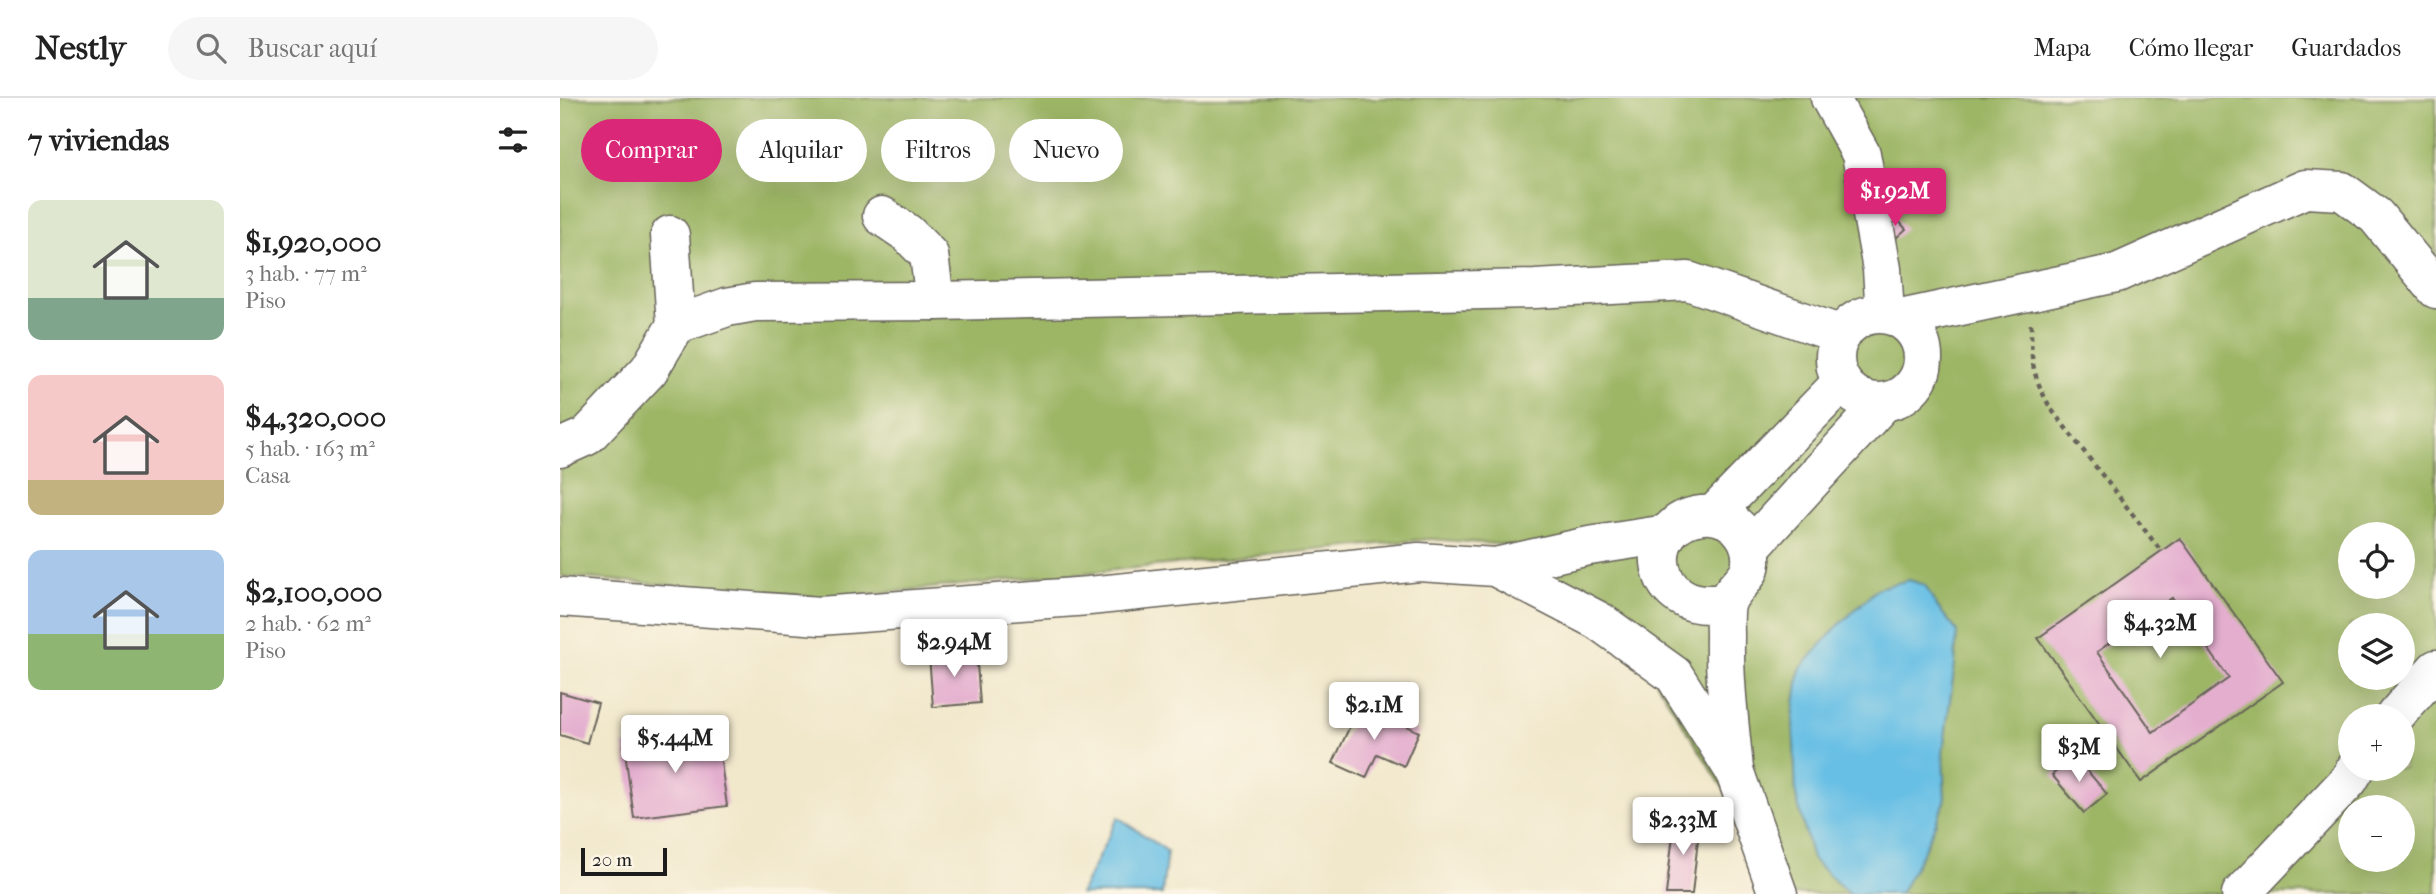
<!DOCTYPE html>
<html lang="es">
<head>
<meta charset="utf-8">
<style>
	:root { --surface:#fff; --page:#f6f6f6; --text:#222; --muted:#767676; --line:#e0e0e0; --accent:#db2777 }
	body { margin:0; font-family:"IM FELL French Canon",serif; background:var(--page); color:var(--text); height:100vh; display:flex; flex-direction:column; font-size:26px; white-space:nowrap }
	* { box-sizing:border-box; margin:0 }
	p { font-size:23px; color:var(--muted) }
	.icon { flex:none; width:38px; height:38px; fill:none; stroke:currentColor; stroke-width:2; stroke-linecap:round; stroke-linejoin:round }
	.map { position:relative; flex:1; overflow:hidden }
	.drawer { display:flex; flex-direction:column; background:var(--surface); width:560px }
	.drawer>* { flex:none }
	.hud { position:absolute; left:21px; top:21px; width:665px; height:63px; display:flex; gap:14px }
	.fabs { position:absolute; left:1778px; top:424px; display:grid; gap:14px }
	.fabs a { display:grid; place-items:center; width:77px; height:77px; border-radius:50%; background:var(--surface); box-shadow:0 7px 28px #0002; font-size:35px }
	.scale { position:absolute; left:21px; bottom:18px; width:86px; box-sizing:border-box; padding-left:7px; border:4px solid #1c1c1c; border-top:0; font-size:19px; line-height:24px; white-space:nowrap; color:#1c1c1c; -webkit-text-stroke:5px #fcf5e5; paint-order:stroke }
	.price { position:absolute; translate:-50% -60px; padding:0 16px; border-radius:7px; background:#fff; color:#222; font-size:23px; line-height:46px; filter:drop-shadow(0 2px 4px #0008) }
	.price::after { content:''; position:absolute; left:50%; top:42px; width:21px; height:16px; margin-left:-10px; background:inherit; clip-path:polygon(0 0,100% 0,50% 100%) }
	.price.on { background:var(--accent); color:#fff }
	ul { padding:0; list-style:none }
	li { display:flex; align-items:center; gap:21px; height:175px; padding:0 28px }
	li span { display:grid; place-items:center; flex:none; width:196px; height:140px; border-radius:14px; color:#555 }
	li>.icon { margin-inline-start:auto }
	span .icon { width:84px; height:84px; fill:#fffc; stroke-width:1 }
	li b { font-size:30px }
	h2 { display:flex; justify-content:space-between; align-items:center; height:84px; padding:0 28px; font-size:30px }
	.chip { padding:0 24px; border-radius:32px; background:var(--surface); box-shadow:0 7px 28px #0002; font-size:24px; line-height:63px }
	.chip.on { background:var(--accent); color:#fff }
	header { display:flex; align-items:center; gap:42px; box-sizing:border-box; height:98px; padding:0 35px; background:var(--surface); border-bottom:2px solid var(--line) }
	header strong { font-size:33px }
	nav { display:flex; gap:38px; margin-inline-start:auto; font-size:24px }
	.search { width:490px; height:63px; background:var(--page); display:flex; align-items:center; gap:18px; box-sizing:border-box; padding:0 24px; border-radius:38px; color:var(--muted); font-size:26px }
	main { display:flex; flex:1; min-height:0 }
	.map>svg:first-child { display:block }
</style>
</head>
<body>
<header>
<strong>Nestly</strong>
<div class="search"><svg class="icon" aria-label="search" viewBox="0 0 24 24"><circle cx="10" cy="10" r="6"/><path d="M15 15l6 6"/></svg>Buscar aquí</div>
<nav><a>Mapa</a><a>Cómo llegar</a><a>Guardados</a></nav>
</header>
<main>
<section class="drawer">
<h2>7 viviendas<svg class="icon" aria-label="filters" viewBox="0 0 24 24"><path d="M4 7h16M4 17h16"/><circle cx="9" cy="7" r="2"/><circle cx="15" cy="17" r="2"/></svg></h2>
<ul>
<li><span style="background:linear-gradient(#dfe7d0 70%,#7fa58c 0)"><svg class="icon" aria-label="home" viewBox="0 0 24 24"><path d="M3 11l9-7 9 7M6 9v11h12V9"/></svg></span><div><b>$1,920,000</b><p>3 hab. · 77 m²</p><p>Piso</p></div></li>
<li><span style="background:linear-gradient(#f6c9c9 75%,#c2b280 0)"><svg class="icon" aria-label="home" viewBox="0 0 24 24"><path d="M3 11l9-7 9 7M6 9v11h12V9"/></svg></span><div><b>$4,320,000</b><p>5 hab. · 163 m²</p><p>Casa</p></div></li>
<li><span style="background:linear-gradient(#a9c7e8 60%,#8fb573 0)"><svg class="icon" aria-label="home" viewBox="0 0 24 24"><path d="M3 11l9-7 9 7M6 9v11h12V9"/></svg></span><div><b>$2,100,000</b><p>2 hab. · 62 m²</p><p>Piso</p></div></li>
</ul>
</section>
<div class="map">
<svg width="1876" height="796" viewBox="0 0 1876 796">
	<rect width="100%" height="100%" fill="#fcf5e5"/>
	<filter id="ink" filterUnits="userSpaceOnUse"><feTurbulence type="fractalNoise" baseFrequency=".0143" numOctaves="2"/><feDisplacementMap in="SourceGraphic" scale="14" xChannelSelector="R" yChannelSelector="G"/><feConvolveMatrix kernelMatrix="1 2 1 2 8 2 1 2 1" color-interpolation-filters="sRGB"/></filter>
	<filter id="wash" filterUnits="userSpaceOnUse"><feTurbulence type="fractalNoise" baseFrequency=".00686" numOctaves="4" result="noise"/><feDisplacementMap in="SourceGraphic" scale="28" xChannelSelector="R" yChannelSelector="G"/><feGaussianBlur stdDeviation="1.57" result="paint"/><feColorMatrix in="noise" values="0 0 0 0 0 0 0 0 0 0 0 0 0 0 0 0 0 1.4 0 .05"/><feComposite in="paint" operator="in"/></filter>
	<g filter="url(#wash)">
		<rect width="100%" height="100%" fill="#f1e8cc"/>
		<path fill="#9db666" stroke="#5c6941" stroke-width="2" fill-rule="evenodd" d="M0,0h1876v796h-646l-181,-287 -103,-62 -76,-6 -602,59 -268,-22zM1790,436h53v52h-53zM1790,527h53v52h-53zM1790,618h53v52h-53zM1790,709h53v52h-53z"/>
		<g fill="#68bfe5" stroke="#426e80" stroke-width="2">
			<polygon points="1349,482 1365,487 1376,507 1397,533 1395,566 1383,654 1385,704 1362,756 1340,796 1289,796 1252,761 1236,698 1233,620 1240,571 1275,531 1318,490"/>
			<polygon points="558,719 607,753 602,796 520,796"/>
		</g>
		<g id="blocks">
			<g fill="#e4aecf" fill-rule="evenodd">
				<polygon points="1336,120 1346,131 1335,141 1324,130"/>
				<path d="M1620,440l103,144 -142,100 -103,-144zM1612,500l57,80 -76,54 -56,-80z"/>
				<polygon points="416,553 420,605 373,609 369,557"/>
				<polygon points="0,594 38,605 27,645 0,637"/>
				<polygon points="800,606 859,634 844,668 817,656 806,680 773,665"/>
				<polygon points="157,635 167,708 74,720 64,647"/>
				<polygon points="1514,657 1547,696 1524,715 1492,677"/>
				<polygon points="1115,720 1140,723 1132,796 1106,796"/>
			</g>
		</g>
	</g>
	<g filter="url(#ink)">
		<use href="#blocks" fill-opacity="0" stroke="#67635a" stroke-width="2"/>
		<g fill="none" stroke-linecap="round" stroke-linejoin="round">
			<defs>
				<g id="minor">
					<polyline points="1270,0 1301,56 1322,171 1325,216"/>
					<polyline points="322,118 347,135 369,157 375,203"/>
					<polyline points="110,137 116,227"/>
					<circle cx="1319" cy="260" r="44"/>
					<polyline points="1340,221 1557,175 1745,91 1782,93 1816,118 1876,191"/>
					<polyline points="0,350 27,338 89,272 116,227 167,209 195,204 375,203 975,191 1128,183 1282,237"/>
					<polyline points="1154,416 1282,284"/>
					<polyline points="1190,450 1323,305"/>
					<polyline points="935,469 1029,448 1107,436"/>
					<path d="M1166,504c-77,17 -89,-80 -24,-87 10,-1 17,0 26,5 10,5 20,18 22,29 7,32 -19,34 -24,56 -2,9 -1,22 -1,32 -1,45 5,89 9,133"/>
					<polyline points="1835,618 1876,571"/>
					<polyline points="1681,796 1788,683 1796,670"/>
				</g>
				<polyline id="major" points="0,499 260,518 529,498 859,464 935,469 1039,523 1114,577 1174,672 1218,796"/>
			</defs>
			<use href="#minor" stroke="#67635a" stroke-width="41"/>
			<use href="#major" stroke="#67635a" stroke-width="41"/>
			<path stroke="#67635a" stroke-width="4.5" stroke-dasharray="5 5" stroke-linecap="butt" d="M1471,226c0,39 1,51 20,85l110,142"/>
			<use href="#minor" stroke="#fff" stroke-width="38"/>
			<use href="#major" stroke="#fff" stroke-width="38"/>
		</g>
	</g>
</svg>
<div class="fabs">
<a><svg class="icon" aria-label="locate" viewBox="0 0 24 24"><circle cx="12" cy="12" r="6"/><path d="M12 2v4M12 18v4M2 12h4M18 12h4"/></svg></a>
<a><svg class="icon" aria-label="layers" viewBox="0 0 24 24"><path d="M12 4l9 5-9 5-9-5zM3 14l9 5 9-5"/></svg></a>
<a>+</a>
<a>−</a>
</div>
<div class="scale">20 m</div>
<b class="price on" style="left:1335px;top:130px">$1.92M</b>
<b class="price" style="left:1600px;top:562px">$4.32M</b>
<b class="price" style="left:394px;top:581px">$2.94M</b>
<b class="price" style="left:814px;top:644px">$2.1M</b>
<b class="price" style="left:115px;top:677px">$5.44M</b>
<b class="price" style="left:1519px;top:686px">$3M</b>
<b class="price" style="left:1123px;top:759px">$2.33M</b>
<div class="hud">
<a class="chip on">Comprar</a>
<a class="chip">Alquilar</a>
<a class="chip">Filtros</a>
<a class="chip">Nuevo</a>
</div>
</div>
</main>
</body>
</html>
